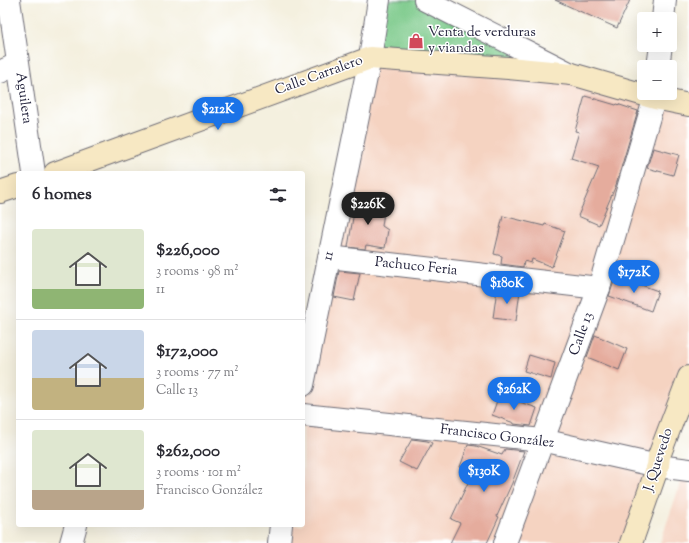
<!DOCTYPE html>
<html lang="en">
<head>
<meta charset="utf-8">
<style>
	:root { --surface:#fff; --page:#f2f2f3; --text:#2b2b33; --muted:#7c7c81; --line:#e1e1e2; --accent:#1a73e8 }
	body { margin:0; font-family:"Sorts Mill Goudy",serif; background:var(--page); color:var(--text); height:100vh; display:flex; flex-direction:column; font-size:15px; white-space:nowrap }
	* { box-sizing:border-box; margin:0 }
	p { font-size:13px; color:var(--muted) }
	.icon { flex:none; width:22px; height:22px; fill:none; stroke:currentColor; stroke-width:2; stroke-linecap:round; stroke-linejoin:round }
	.map { position:relative; flex:1; overflow:hidden }
	.drawer { position:absolute; left:16px; top:171px; width:289px; height:356px; display:flex; flex-direction:column; background:var(--surface); border-radius:4px; box-shadow:0 4px 16px #0002 }
	.drawer>* { flex:none }
	.controls { position:absolute; left:637px; top:12px; display:grid; gap:8px }
	.controls a { display:grid; place-items:center; width:40px; height:40px; border-radius:4px; background:var(--surface); box-shadow:0 4px 16px #0002; font-size:20px }
	.price { position:absolute; translate:-50% -34px; padding:0 9px; border-radius:14px; background:var(--accent); color:#fff; font-size:13px; line-height:26px; filter:drop-shadow(0 1px 2px #0008) }
	.price::after { content:''; position:absolute; left:50%; top:24px; width:12px; height:9px; margin-left:-6px; background:inherit; clip-path:polygon(0 0,100% 0,50% 100%) }
	.price.selected { background:#222; color:#fff }
	ul { padding:0; list-style:none }
	li { display:flex; align-items:center; gap:12px; height:100px; padding:0 16px }
	li+li { border-top:1px solid var(--line) }
	li span { display:grid; place-items:center; flex:none; width:112px; height:80px; border-radius:4px; color:#555 }
	li>.icon { margin-inline-start:auto }
	span .icon { width:48px; height:48px; fill:#fffc; stroke-width:1 }
	li b { font-size:17px }
	h2 { display:flex; justify-content:space-between; align-items:center; height:48px; padding:0 16px; font-size:17px }
	.map>svg:first-child { display:block }
</style>
</head>
<body>
<div class="map">
<svg width="689" height="543" viewBox="0 0 689 543">
	<rect width="100%" height="100%" fill="#fff"/>
	<filter id="ink" filterUnits="userSpaceOnUse"><feTurbulence type="fractalNoise" baseFrequency=".025" numOctaves="2"/><feDisplacementMap in="SourceGraphic" scale="8" xChannelSelector="R" yChannelSelector="G"/><feConvolveMatrix kernelMatrix="1 2 1 2 8 2 1 2 1" color-interpolation-filters="sRGB"/></filter>
	<filter id="wash" filterUnits="userSpaceOnUse"><feTurbulence type="fractalNoise" baseFrequency=".012" numOctaves="4" result="noise"/><feDisplacementMap in="SourceGraphic" scale="16" xChannelSelector="R" yChannelSelector="G"/><feGaussianBlur stdDeviation="0.9" result="paint"/><feColorMatrix in="noise" values="0 0 0 0 0 0 0 0 0 0 0 0 0 0 0 0 0 1.4 0 .05"/><feComposite in="paint" operator="in"/></filter>
	<g filter="url(#wash)">
		<rect width="100%" height="100%" fill="#f4f0df"/>
		<g fill="#f5d3c1">
			<polygon points="370,58 572,74 689,109 689,377 630,543 279,543 281,525 303,525 303,385"/>
			<polygon points="689,458 689,543 660,543 685,470"/>
		</g>
		<polygon fill="#7ac989" stroke="#4e7662" points="379,0 425,0 572,74 370,58"/>
		<g id="blocks">
			<g fill="#e5ac9d">
				<polygon points="555,0 630,0 617,28"/>
				<polygon points="585,96 616,105 617,104 638,111 616,185 599,225 578,216 599,167 571,158 579,132 575,131"/>
				<polygon points="653,148 679,155 673,175 647,168"/>
				<polygon points="356,200 385,205 382,226 388,230 385,248 366,245 365,249 348,247"/>
				<polygon points="503,216 544,226 545,224 565,231 552,267 532,259 531,263 524,261 523,267 501,264 502,256 494,254"/>
				<polygon points="339,271 360,273 354,301 334,297"/>
				<polygon points="616,276 658,291 651,311 609,296"/>
				<polygon points="497,289 520,291 516,321 493,318"/>
				<polygon points="595,335 627,349 619,370 587,357"/>
				<polygon points="529,355 555,363 551,379 524,371"/>
				<polygon points="499,395 537,408 531,426 514,424 514,423 492,415"/>
				<polygon points="412,439 427,441 432,443 417,471 399,462"/>
				<polygon points="468,445 476,446 502,455 505,449 524,451 512,483 497,516 499,517 487,543 450,543 460,523 451,519 473,472 460,467"/>
			</g>
		</g>
	</g>
	<g filter="url(#ink)">
		<use href="#blocks" fill-opacity="0" stroke="#6c6a74" stroke-width="1"/>
		<g fill="none" stroke-linecap="round" stroke-linejoin="round">
			<defs>
				<g id="street">
					<polyline points="9,0 34,173"/>
					<polyline points="425,0 571,74"/>
					<polyline points="663,19 665,0"/>
					<polyline points="658,67 661,45"/>
					<polyline points="0,72 17,64"/>
					<polyline points="329,257 599,288"/>
					<polyline points="303,385 370,58 379,0"/>
					<polyline points="303,415 542,440 658,466 689,470"/>
					<polyline points="71,543 76,525"/>
					<polyline points="279,543 281,525"/>
					<polyline points="505,543 599,288 656,93"/>
				</g>
				<g id="secondary">
					<polyline points="55,173 370,58 508,68 572,74 655,98 689,105"/>
					<polyline points="0,192 18,186"/>
					<polyline points="631,543 658,466 659,456 689,377"/>
				</g>
			</defs>
			<use href="#street" stroke="#6c6a74" stroke-width="24"/>
			<use href="#secondary" stroke="#6c6a74" stroke-width="24"/>
			<use href="#street" stroke="#fff" stroke-width="22"/>
			<use href="#secondary" stroke="#f7e8c3" stroke-width="22"/>
		</g>
	</g>
	<defs>
		<symbol id="shop-bare" viewBox="-9 -9 18 18"><path d="M-5-2.5h2.3a2.7 3.5 0 0 1 5.4 0H5L5.5 6h-11ZM-1.5-2.5h3a1.5 2.3 0 0 0-3 0Z" fill="#d1495b" stroke="#fff" stroke-width="2.5" paint-order="stroke"/></symbol>
	</defs>
	<g fill-rule="evenodd">
		<use href="#shop-bare" x="405" y="30" width="22" height="22"/>
	</g>
	<g text-anchor="middle" dominant-baseline="central" stroke-width="3" stroke-linejoin="round" paint-order="stroke">
		<g font-size="14" fill="#22223b" stroke="#fff" text-anchor="start">
			<text x="428" y="33">Venta de verduras<tspan x="428" dy="16">y viandas</tspan></text>
		</g>
		<g font-size="14" fill="#22223b" stroke="#fff">
			<text transform="translate(319 76) rotate(-20)">Calle Carralero</text>
			<text transform="translate(23 98) rotate(82)">Aguilera</text>
			<text transform="translate(329 256) rotate(-78)">11</text>
			<text transform="translate(416 267) rotate(6)">Pachuco Feria</text>
			<text transform="translate(582 334) rotate(-70)">Calle 13</text>
			<text transform="translate(497 437) rotate(7)">Francisco González</text>
			<text transform="translate(659 460) rotate(-72)">J. Quevedo</text>
		</g>
	</g>
</svg>
<div class="controls">
<a>+</a>
<a>−</a>
</div>
<b class="price" style="left:218px;top:131px">$212K</b>
<b class="price selected" style="left:368px;top:226px">$226K</b>
<b class="price" style="left:634px;top:294px">$172K</b>
<b class="price" style="left:507px;top:305px">$180K</b>
<b class="price" style="left:514px;top:411px">$262K</b>
<b class="price" style="left:484px;top:493px">$130K</b>
<section class="drawer">
<h2>6 homes<svg class="icon" aria-label="filters" viewBox="0 0 24 24"><path d="M4 7h16M4 17h16"/><circle cx="9" cy="7" r="2"/><circle cx="15" cy="17" r="2"/></svg></h2>
<ul>
<li><span style="background:linear-gradient(#dfe7d0 75%,#8fb573 0)"><svg class="icon" aria-label="home" viewBox="0 0 24 24"><path d="M3 11l9-7 9 7M6 9v11h12V9"/></svg></span><div><b>$226,000</b><p>3 rooms · 98 m²</p><p>11</p></div></li>
<li><span style="background:linear-gradient(#c9d6e8 60%,#c2b280 0)"><svg class="icon" aria-label="home" viewBox="0 0 24 24"><path d="M3 11l9-7 9 7M6 9v11h12V9"/></svg></span><div><b>$172,000</b><p>3 rooms · 77 m²</p><p>Calle 13</p></div></li>
<li><span style="background:linear-gradient(#dfe7d0 75%,#b9a48a 0)"><svg class="icon" aria-label="home" viewBox="0 0 24 24"><path d="M3 11l9-7 9 7M6 9v11h12V9"/></svg></span><div><b>$262,000</b><p>3 rooms · 101 m²</p><p>Francisco González</p></div></li>
</ul>
</section>
</div>
</body>
</html>
